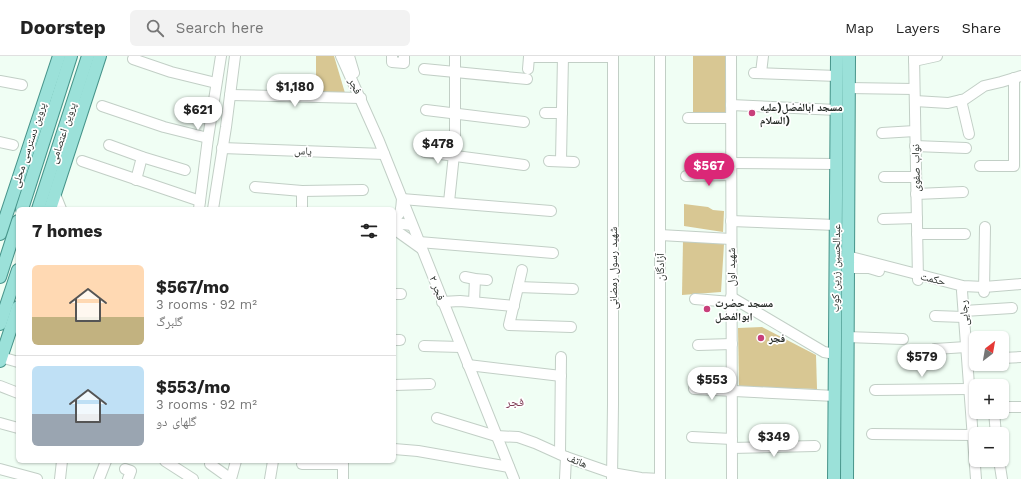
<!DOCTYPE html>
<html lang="en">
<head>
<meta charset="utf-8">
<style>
	:root { --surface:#fff; --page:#f2f2f2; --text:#222; --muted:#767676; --line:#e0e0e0; --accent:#db2777 }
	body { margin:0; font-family:"Work Sans","Noto Naskh Arabic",sans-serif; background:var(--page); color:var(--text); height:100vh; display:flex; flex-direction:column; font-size:15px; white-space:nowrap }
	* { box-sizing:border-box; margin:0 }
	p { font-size:13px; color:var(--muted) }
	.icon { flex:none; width:22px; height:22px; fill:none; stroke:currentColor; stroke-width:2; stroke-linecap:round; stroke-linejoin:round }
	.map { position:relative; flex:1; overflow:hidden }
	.drawer { position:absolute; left:16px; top:151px; width:380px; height:256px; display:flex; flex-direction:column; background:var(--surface); border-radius:6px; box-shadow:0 1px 3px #0004 }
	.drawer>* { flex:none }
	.needle { width:26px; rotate:31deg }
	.fabs { position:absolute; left:969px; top:275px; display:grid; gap:8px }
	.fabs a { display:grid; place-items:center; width:40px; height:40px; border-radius:6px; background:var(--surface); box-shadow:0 1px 3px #0004; font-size:20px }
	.price { position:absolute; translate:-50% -34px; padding:0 9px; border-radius:14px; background:#fff; color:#222; font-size:13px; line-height:26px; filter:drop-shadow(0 1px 2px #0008) }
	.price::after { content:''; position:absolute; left:50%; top:24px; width:12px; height:9px; margin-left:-6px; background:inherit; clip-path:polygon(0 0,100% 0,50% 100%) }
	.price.current { background:var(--accent); color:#fff }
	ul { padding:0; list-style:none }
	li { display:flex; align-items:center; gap:12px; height:100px; padding:0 16px }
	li+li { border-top:1px solid var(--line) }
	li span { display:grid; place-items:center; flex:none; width:112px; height:80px; border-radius:6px; color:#555 }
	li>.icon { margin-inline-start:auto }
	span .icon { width:48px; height:48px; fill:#fffc; stroke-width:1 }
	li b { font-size:17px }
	h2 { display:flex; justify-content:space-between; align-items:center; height:48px; padding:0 16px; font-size:17px }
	header { display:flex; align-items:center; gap:24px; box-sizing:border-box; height:56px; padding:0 20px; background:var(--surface); border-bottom:1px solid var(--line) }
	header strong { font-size:19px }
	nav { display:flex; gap:22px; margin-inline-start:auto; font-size:14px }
	.search { width:280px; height:36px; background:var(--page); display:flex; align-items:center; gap:10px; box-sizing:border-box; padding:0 14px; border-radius:6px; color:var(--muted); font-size:15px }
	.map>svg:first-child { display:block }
</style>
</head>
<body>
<header>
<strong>Doorstep</strong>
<div class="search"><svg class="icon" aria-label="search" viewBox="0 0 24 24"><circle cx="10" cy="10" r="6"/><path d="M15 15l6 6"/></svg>Search here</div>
<nav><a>Map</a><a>Layers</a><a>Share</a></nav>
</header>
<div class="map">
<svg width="1021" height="423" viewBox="0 0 1021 423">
	<rect width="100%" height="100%" fill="#f0fef4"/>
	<g fill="#d8c793">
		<polygon points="316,0 334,0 345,37 316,36"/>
		<polygon points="693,0 727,0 726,57 693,57"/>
		<polygon points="684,148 708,151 713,154 724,155 723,176 684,170"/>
		<polygon points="683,185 724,188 721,236 682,239"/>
		<polygon points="762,271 816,299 817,333 739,331 738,272"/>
	</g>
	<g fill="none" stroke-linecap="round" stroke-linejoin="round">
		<defs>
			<g id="minor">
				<polyline points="341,0 379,85 514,423"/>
				<polyline points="349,0 354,17"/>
				<polyline points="392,0 392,6 404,7 404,0"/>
				<polyline points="731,0 732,423"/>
				<polyline points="914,0 918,224"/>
				<polyline points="133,3 171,16 216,27"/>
				<polyline points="914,5 937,0"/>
				<polyline points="424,13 527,23"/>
				<polyline points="528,13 529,1 613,1"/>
				<polyline points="754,17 837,20"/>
				<polyline points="761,17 763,0"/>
				<polyline points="0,25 22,29"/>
				<polyline points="848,32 914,33"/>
				<polyline points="230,39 361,42"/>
				<polyline points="961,44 969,78"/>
				<polyline points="915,45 948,47 965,43 984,30 1001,26 1021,20"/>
				<polyline points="731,49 837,54"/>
				<polyline points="102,50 164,71 208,82"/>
				<polyline points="426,54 524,66"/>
				<polyline points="545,57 562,57"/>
				<polyline points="688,62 731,62"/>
				<polyline points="882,77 915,75"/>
				<polyline points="0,86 13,89"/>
				<polyline points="109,89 142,101 185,114"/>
				<polyline points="915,90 966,92"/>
				<polyline points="222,92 384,98"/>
				<polyline points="425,96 524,109"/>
				<polyline points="82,105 200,145"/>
				<polyline points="549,105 574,106"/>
				<polyline points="561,105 563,0"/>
				<polyline points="731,107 836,108"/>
				<polyline points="980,110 1014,110 1014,22"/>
				<polyline points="686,120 731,119"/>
				<polyline points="884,121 916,121"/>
				<polyline points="136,124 142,101"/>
				<polyline points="255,131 302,135 363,134"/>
				<polyline points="55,138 61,153"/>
				<polyline points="916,138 963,136"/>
				<polyline points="449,146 455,89 455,0"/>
				<polyline points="199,153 208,82 221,0"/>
				<polyline points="213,153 226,71 235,0"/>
				<polyline points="302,153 302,135"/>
				<path d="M394,162c8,-4 7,-10 8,-19l149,12"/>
				<polyline points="883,163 917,162"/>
				<polyline points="731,165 836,169"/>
				<polyline points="394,167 412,169"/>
				<polyline points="394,173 422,193"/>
				<polyline points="917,178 965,178"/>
				<polyline points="660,179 731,183"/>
				<polyline points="419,186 553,197"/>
				<polyline points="847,200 963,230 984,231 1021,228"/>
				<polyline points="847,212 869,212 879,215"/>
				<polyline points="465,221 475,223 487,224"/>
				<polyline points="518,231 522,214"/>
				<polyline points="962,235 976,423"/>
				<polyline points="984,236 985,171"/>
				<polyline points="394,238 401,238"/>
				<polyline points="731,241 824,296 835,298"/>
				<polyline points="695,243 731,246"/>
				<polyline points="442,246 460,245 514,250"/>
				<polyline points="474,246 475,223"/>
				<polyline points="964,255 1012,252"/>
				<polyline points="935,260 964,261"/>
				<polyline points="571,271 509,269 518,231 573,233"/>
				<polyline points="847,281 903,283"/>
				<polyline points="394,284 400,284"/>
				<polyline points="698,289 732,288"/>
				<polyline points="424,290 461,291"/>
				<polyline points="935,293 966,291"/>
				<polyline points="1,301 18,306"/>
				<polyline points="1002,302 1021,301"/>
				<polyline points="468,309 561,320"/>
				<polyline points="394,329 430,328"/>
				<polyline points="0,330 18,337"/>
				<polyline points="694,333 835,340"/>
				<polyline points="875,334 969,333"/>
				<polyline points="1002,351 1021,351"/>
				<polyline points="994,356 996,378"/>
				<polyline points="437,362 496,380 518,381 535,387 566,401 612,417 641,422 660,423"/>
				<polyline points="0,367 18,372"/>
				<polyline points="872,378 973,379"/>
				<polyline points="692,381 732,383"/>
				<polyline points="732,392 815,390"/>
				<polyline points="394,393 418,395 509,411"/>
				<polyline points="560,398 561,301"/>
				<polyline points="999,404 1002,423"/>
				<polyline points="165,405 193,423"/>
				<polyline points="343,405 343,423"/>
				<polyline points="210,408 231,423"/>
				<polyline points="302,408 343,408"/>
				<polyline points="0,413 37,423"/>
				<polyline points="125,413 131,415 128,423"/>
				<polyline points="60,423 62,405"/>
				<polyline points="99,423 106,405"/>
				<polyline points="231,423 236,405"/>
				<polyline points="270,423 273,405"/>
				<polyline points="565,423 566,401"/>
				<polyline points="612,423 613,348 613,0"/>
				<polyline points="660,423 660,0"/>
			</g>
			<g id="major">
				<polyline points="22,153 71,0"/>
				<polyline points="38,153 88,0"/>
				<polyline points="50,153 100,0"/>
				<polyline points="0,178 59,0"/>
				<polyline points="0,221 18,165"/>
				<polyline points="0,268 18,214"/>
				<polyline points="0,305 18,251"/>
				<polyline points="834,423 837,0"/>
				<polyline points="847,423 849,0"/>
			</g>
		</defs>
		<use href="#minor" stroke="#c2cfc6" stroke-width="12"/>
		<use href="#major" stroke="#47948a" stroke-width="14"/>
		<use href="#minor" stroke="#fff" stroke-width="10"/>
		<use href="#major" stroke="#9be1d9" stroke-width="12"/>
	</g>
	<g fill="#c83f7a" stroke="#fff" stroke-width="1.5">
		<circle cx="752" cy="57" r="4"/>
		<circle cx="707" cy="253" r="4"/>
		<circle cx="761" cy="282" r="4"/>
	</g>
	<g text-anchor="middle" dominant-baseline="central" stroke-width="3.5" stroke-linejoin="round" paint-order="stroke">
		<g font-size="11" fill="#252a26" stroke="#fff">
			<text transform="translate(355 30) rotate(64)">فجر</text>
			<text transform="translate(63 77) rotate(-72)">پروین اعتصامی</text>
			<text transform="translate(29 89) rotate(-72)">پروین دسترسی محلی</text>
			<text transform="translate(303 95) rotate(2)">یاس</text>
			<text transform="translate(916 112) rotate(-91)">نواب صفوی</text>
			<text transform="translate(660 211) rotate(-90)">آزادگان</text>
			<text transform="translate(731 211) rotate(-90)">شهید اول</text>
			<text transform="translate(613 212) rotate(-90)">شهید رسول رمضانی</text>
			<text transform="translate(836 212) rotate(-89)">عبدالحسین زرین کوب</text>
			<text transform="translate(933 223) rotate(13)">حکمت</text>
			<text transform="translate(437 232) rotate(69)">فجر ۲</text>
			<text transform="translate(964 257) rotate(-94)">رجایی</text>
			<text transform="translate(577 405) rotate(22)">هاتف</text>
		</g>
		<g font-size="11" font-weight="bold" fill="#252a26" stroke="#fff" text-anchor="start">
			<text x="760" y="51">مسجد ابالفضل(علیه<tspan x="760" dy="13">السلام)</tspan></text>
			<text x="715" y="247">مسجد حضرت<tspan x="715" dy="13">ابوالفضل</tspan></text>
			<text x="769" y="282">فجر</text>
		</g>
		<g font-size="12" fill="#813b56" stroke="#fff">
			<text x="515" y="346">فجر</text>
		</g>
	</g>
</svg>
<div class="fabs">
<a><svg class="needle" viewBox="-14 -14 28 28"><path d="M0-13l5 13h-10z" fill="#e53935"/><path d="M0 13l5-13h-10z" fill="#767676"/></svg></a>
<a>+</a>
<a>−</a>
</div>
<b class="price" style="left:295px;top:52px">$1,180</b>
<b class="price" style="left:198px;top:75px">$621</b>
<b class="price" style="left:438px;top:109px">$478</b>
<b class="price current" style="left:709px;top:131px">$567</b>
<b class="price" style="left:922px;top:322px">$579</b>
<b class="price" style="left:712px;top:345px">$553</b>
<b class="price" style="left:774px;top:402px">$349</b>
<section class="drawer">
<h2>7 homes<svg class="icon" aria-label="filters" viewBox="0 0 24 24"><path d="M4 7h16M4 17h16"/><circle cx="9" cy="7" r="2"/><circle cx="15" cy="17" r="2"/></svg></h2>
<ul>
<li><span style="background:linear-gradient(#ffd9b3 65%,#c2b280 0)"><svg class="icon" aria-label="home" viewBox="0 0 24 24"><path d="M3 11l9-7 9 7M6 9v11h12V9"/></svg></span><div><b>$567/mo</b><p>3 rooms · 92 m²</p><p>گلبرگ</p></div></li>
<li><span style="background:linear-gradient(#bfe0f5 60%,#9aa5b1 0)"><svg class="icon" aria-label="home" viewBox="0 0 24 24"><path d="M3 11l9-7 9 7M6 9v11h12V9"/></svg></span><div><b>$553/mo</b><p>3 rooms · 92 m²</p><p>گلهای دو</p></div></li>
</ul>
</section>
</div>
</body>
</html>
